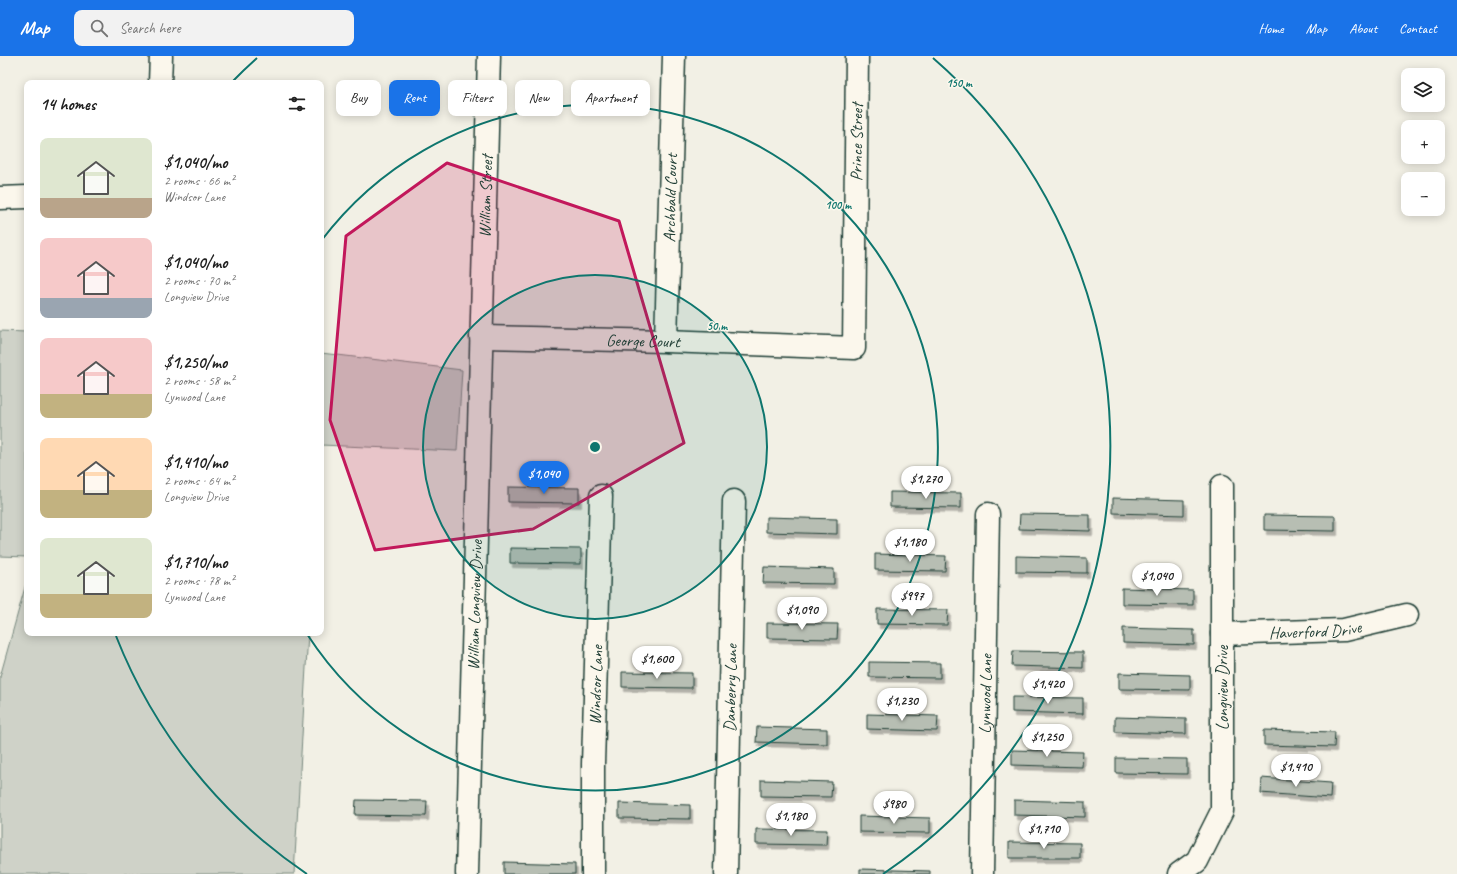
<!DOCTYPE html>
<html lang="en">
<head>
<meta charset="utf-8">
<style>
	:root { --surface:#fff; --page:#f2f2f2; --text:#222; --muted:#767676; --accent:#1a73e8 }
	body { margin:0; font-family:Caveat,sans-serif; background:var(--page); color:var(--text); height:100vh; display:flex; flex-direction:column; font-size:15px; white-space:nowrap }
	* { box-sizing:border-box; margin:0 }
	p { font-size:13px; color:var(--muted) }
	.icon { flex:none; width:22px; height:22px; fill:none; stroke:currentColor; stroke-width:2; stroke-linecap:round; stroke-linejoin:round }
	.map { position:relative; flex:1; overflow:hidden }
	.drawer { position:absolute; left:24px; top:24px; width:300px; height:556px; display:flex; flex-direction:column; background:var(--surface); border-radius:8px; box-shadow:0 2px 10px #0003 }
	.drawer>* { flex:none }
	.banner { position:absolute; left:336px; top:24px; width:380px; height:36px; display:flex; gap:8px }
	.tools { position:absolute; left:1401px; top:12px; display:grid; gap:8px }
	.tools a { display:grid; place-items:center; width:44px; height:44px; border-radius:8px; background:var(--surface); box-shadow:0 2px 10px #0003; font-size:20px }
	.price { position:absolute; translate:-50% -34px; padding:0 9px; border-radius:14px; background:#fff; color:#222; font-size:13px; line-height:26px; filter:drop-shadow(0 1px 2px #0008) }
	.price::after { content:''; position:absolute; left:50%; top:24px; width:12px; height:9px; margin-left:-6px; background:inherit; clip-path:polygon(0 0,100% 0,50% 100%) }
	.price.active { background:var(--accent); color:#fff }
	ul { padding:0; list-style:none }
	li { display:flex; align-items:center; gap:12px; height:100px; padding:0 16px }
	li span { display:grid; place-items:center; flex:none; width:112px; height:80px; border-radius:8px; color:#555 }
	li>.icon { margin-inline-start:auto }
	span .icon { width:48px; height:48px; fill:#fffc; stroke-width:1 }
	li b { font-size:17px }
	h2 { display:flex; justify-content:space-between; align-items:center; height:48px; padding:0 16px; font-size:17px }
	.tag { padding:0 14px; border-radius:8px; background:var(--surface); box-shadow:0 2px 10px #0003; font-size:14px; line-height:36px }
	.tag.active { background:var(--accent); color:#fff }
	header { display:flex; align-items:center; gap:24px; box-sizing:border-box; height:56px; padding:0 20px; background:var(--accent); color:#fff }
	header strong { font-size:19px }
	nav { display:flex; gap:22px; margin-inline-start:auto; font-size:14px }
	.search { width:280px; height:36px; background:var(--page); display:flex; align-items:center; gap:10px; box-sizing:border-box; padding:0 14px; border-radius:8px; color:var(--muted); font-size:15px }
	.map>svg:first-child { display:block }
</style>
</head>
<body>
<header>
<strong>Map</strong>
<div class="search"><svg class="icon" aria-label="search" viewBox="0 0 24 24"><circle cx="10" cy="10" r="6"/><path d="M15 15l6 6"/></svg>Search here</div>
<nav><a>Home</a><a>Map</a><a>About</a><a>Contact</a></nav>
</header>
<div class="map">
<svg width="1457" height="818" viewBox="0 0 1457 818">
	<defs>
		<filter id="shadow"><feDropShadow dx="2.5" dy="4.5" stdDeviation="0" flood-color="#0004"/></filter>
	</defs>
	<rect width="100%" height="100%" fill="#f2f0e5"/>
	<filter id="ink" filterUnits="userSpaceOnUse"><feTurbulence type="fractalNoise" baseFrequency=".025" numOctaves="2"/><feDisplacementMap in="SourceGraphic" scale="8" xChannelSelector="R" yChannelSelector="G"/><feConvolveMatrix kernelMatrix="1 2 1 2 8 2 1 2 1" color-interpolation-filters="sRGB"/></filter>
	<g filter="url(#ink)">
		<g fill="#cfd2c8" stroke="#77887e">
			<polygon points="0,275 27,276 27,501 0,500"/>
			<polygon points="321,297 462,314 457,395 321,389"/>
			<polygon points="27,524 27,577 308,577 294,818 0,818 0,621"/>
		</g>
		<g fill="#b7beb3" stroke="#1f3d34" filter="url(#shadow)">
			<polygon points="508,431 579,432 579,447 508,446"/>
			<polygon points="890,436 961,437 961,452 890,451"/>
			<polygon points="1113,442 1184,444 1184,459 1113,457"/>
			<polygon points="1020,458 1090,459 1090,475 1019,473"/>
			<polygon points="1264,459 1335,460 1335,475 1264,474"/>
			<polygon points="766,461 837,463 837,478 766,476"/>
			<polygon points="510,492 581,493 581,508 510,507"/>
			<polygon points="875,498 946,500 945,515 875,514"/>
			<polygon points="1016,500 1087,502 1087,517 1016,516"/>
			<polygon points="764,511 834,513 834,528 763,527"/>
			<polygon points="1122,532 1193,534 1193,549 1122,548"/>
			<polygon points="877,553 948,554 947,569 877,568"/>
			<polygon points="767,567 838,568 837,583 767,582"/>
			<polygon points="1123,572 1194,574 1194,589 1123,587"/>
			<polygon points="1013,595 1083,596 1083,612 1012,610"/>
			<polygon points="869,606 940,607 940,622 869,621"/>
			<polygon points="622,616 692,617 692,632 622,631"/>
			<polygon points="1119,617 1190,619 1190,634 1119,633"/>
			<polygon points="1012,641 1083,642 1083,658 1012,656"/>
			<polygon points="867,658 938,660 937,675 867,673"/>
			<polygon points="1115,661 1186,663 1186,678 1115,676"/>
			<polygon points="757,671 827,673 827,688 756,686"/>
			<polygon points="1264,674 1335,676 1334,691 1264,689"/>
			<polygon points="1012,694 1083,696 1082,711 1012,709"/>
			<polygon points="1116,702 1187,703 1187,718 1116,717"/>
			<polygon points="1261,722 1331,727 1330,742 1260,737"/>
			<polygon points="761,724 832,726 831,741 761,740"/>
			<polygon points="356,744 427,745 426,760 355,759"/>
			<polygon points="1014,744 1085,746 1085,761 1014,759"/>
			<polygon points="619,747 690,749 690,763 619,762"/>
			<polygon points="859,760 930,762 930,777 859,776"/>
			<polygon points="756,773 827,774 826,789 756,788"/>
			<polygon points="1009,786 1080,787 1080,802 1009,802"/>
			<polygon points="504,806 575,808 575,818 504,818"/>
			<polygon points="860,813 930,815 930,818 860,818"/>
		</g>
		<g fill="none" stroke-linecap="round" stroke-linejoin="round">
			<defs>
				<g id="minor">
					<polyline points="160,27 161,0"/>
					<polyline points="0,142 27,141"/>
					<path id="s1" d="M481,281l185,4 188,7 3,-292"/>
					<path id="s2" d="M666,285l8,-285"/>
					<path id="s3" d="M1222,578l122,-4 63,-15"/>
					<path id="s4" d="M467,818l22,-818"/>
					<path id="s5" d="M593,818v-110l8,-268"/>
					<path id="s6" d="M726,818l8,-373"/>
					<path id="s7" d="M982,818l6,-360"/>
					<polyline points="1179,818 1197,805 1222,755 1222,430"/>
				</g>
			</defs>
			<use href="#minor" stroke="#1f3d34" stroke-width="25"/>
			<use href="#minor" stroke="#fbf7ec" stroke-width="22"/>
		</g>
	</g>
	<path fill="#c2185b" fill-opacity="0.2" stroke="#c2185b" stroke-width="3" stroke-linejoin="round" d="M447,107l172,58 65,222 -151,86 -158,21 -45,-130 16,-184z"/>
	<circle cx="595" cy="391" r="172" fill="#0f766e" fill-opacity=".12"/>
	<g fill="none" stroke="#0f766e" stroke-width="2">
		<circle cx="595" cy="391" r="172"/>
		<path d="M321 185A343 343 0 1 1 307 578"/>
		<path d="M307 818A515 515 0 0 1 116 580M231 27A515 515 0 0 1 257 2M933 2A515 515 0 0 1 883 818"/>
	</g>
	<g text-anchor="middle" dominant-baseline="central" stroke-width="3" stroke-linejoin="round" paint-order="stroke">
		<g font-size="17" fill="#1f3d34" stroke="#fbf7ec">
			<text stroke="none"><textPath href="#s1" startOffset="579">Prince Street</textPath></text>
			<text stroke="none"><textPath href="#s4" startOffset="678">William Street</textPath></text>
			<text stroke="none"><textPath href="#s2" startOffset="143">Archbald Court</textPath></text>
			<text stroke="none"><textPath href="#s1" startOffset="162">George Court</textPath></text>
			<text stroke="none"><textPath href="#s4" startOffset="269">William Longview Drive</textPath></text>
			<text stroke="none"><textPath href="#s3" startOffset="93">Haverford Drive</textPath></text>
			<text stroke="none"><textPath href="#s5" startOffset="189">Windsor Lane</textPath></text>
			<text stroke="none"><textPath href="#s6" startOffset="186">Danberry Lane</textPath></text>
			<text transform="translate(1222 632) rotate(-90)">Longview Drive</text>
			<text stroke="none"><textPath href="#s7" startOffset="180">Lynwood Lane</textPath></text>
		</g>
	</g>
	<circle cx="595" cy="391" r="6" fill="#0f766e" stroke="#fbf7ec" stroke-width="2"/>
	<g font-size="12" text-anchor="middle" font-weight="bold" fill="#0f766e" stroke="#fbf7ec" stroke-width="3" stroke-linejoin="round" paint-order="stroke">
		<text x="959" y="31">150 m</text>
		<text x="838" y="153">100 m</text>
		<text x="717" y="274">50 m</text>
	</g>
</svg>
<div class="tools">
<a><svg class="icon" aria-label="layers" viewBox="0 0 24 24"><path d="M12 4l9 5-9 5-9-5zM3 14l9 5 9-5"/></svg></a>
<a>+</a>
<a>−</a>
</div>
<b class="price active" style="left:544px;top:439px">$1,040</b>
<b class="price" style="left:926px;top:444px">$1,270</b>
<b class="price" style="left:910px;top:507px">$1,180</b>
<b class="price" style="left:1157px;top:541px">$1,040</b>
<b class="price" style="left:912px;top:561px">$997</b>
<b class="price" style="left:802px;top:575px">$1,090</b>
<b class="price" style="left:657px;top:624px">$1,600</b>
<b class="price" style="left:1048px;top:649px">$1,420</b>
<b class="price" style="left:902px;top:666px">$1,230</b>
<b class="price" style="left:1047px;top:702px">$1,250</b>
<b class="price" style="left:1296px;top:732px">$1,410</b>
<b class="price" style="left:894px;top:769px">$980</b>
<b class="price" style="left:791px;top:781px">$1,180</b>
<b class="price" style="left:1044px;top:794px">$1,710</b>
<div class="banner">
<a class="tag">Buy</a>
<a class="tag active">Rent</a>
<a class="tag">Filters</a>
<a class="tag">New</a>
<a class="tag">Apartment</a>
</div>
<section class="drawer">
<h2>14 homes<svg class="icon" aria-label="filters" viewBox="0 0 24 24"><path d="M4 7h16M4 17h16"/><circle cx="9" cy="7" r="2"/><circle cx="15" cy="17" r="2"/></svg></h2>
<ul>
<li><span style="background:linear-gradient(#dfe7d0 75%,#b9a48a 0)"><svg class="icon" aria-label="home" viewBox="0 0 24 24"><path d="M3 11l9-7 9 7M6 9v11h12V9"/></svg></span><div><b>$1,040/mo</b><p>2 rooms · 66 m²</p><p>Windsor Lane</p></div></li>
<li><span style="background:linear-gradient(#f6c9c9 75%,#9aa5b1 0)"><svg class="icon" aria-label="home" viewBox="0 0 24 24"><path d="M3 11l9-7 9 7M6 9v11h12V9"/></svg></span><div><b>$1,040/mo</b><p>2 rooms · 70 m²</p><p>Longview Drive</p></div></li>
<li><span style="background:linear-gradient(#f6c9c9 70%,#c2b280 0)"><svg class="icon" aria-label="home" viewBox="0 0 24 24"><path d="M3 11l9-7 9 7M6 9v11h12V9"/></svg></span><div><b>$1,250/mo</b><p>2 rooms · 58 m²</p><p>Lynwood Lane</p></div></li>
<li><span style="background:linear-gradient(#ffd9b3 65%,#c2b280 0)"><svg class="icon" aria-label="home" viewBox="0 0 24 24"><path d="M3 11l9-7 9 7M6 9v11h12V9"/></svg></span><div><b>$1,410/mo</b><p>2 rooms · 64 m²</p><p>Longview Drive</p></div></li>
<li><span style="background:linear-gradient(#dfe7d0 70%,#c2b280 0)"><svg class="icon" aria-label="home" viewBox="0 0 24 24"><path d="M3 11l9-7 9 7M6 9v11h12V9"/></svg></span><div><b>$1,710/mo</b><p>2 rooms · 78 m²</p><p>Lynwood Lane</p></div></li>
</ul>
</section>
</div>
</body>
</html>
